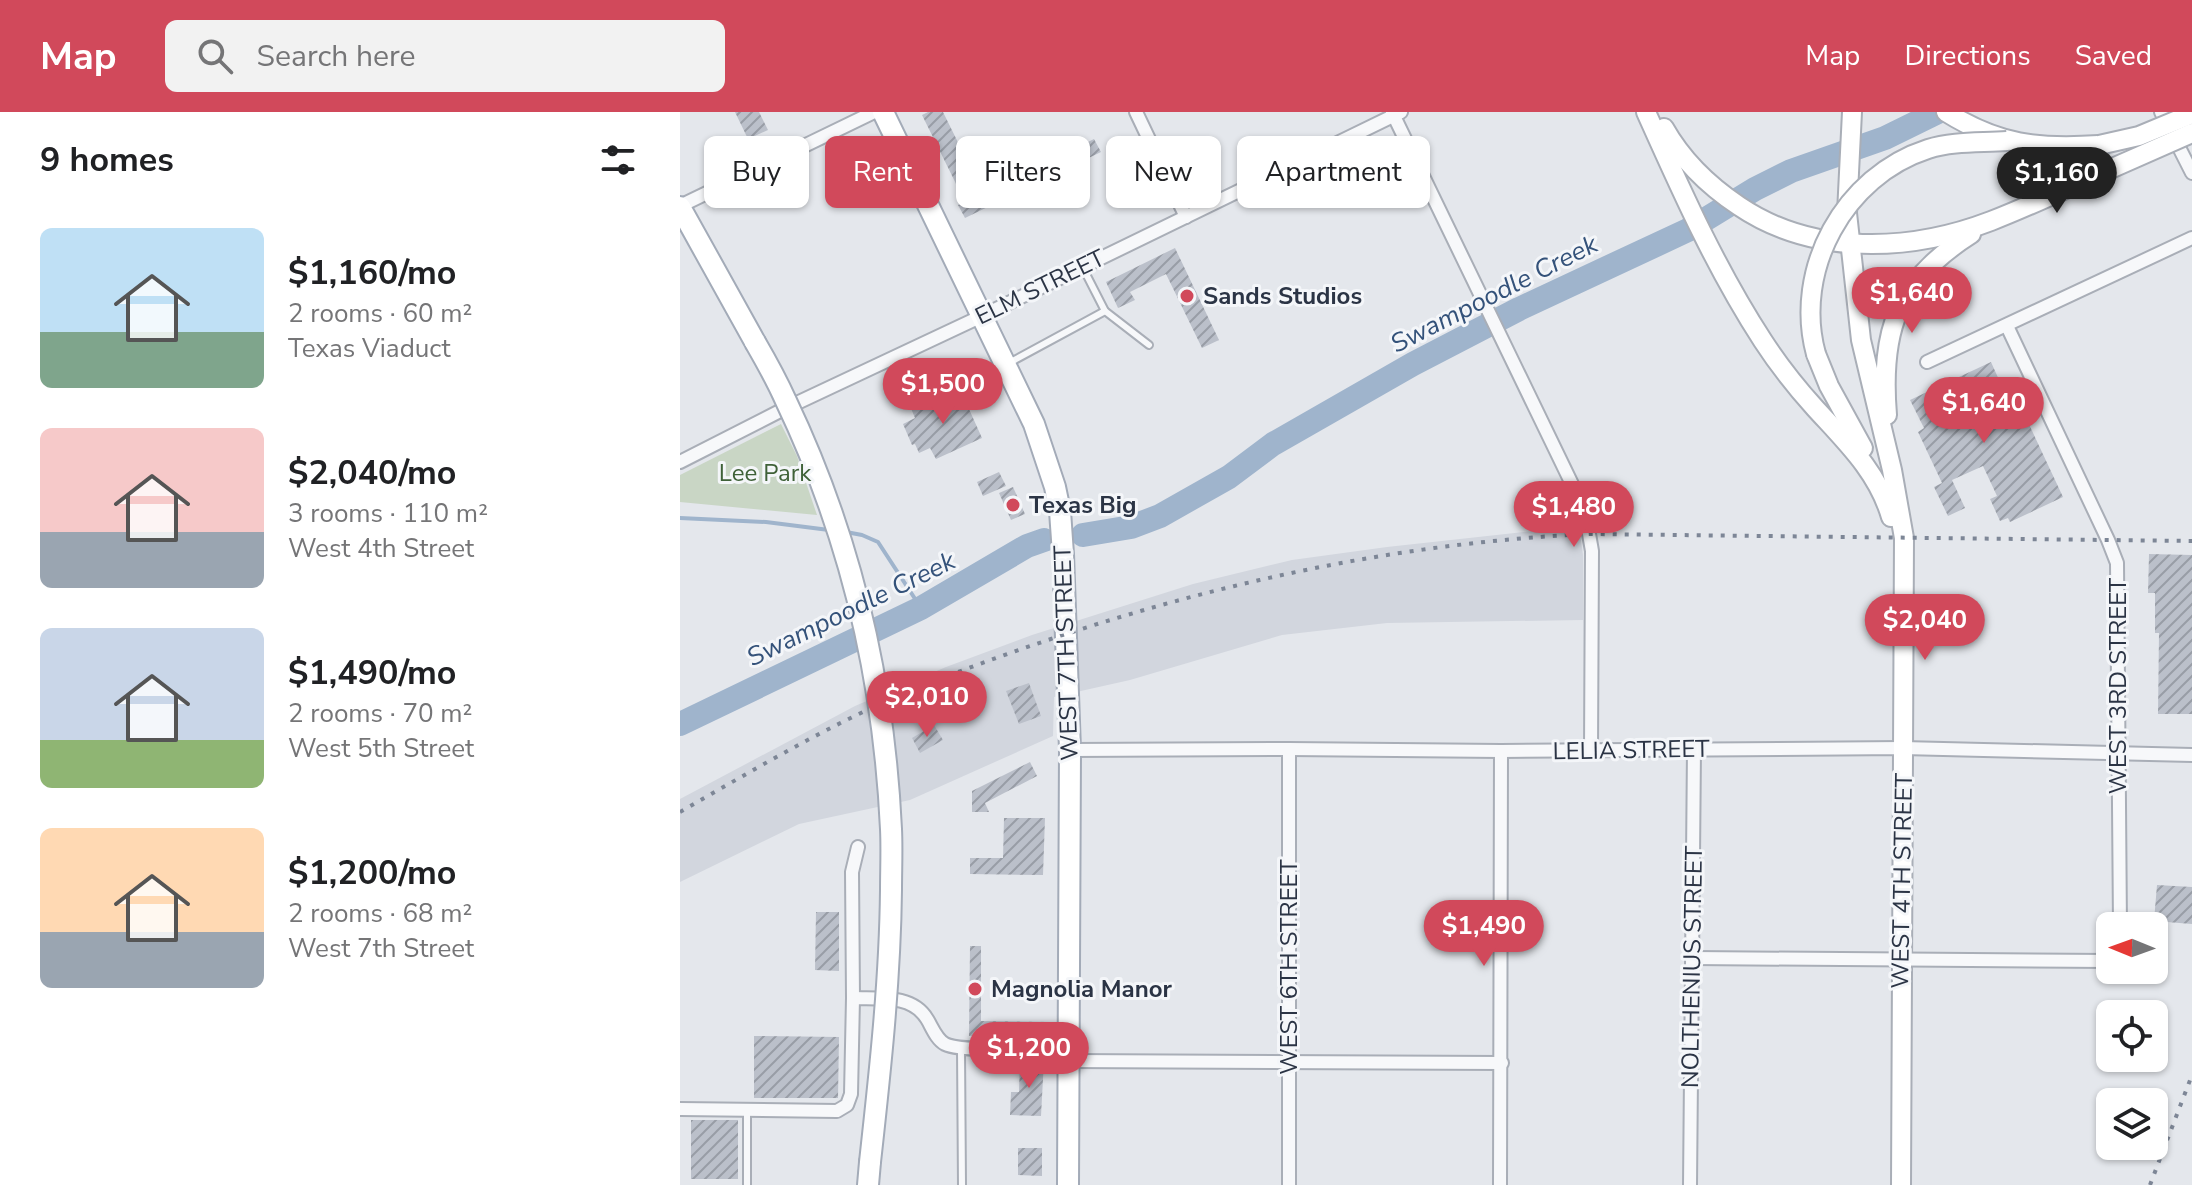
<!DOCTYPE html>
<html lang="en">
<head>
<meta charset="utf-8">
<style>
	:root { --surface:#fff; --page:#f2f2f2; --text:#202124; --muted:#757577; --accent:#d1495b }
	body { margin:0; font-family:"Nunito Sans",sans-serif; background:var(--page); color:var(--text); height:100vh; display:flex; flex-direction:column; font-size:30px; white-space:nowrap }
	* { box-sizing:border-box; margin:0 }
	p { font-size:26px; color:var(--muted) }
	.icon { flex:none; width:44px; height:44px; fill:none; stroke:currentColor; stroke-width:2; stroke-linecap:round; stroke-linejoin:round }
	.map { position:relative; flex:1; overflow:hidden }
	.side { display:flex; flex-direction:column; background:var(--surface); width:680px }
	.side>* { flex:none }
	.hud { position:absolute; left:24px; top:24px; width:760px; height:72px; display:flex; gap:16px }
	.needle { width:52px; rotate:271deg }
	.buttons { position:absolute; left:1416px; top:800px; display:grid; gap:16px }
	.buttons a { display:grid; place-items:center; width:72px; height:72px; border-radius:12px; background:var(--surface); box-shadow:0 2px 6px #0004; font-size:40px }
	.price { position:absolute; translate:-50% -68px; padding:0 18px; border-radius:28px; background:var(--accent); color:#fff; font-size:26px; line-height:52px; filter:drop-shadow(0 2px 4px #0008) }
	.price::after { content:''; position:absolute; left:50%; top:48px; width:24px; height:18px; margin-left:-12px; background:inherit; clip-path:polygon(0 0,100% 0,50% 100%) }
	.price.selected { background:#222; color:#fff }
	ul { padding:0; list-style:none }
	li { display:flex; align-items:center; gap:24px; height:200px; padding:0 40px }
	li span { display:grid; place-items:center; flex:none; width:224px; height:160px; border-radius:12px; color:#555 }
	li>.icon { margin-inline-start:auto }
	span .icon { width:96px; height:96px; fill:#fffc; stroke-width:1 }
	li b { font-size:34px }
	h2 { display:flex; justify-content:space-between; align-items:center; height:96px; padding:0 40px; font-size:34px }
	.tag { padding:0 28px; border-radius:12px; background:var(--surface); box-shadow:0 2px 6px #0004; font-size:28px; line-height:72px }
	.tag.selected { background:var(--accent); color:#fff }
	header { display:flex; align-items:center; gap:48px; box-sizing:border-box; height:112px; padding:0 40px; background:var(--accent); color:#fff }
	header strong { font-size:38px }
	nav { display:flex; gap:44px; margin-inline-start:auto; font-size:28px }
	.search { width:560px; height:72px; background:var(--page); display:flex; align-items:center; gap:20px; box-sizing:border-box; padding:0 28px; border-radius:12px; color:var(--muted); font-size:30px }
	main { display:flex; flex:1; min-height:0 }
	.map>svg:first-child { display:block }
</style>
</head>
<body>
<header>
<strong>Map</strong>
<div class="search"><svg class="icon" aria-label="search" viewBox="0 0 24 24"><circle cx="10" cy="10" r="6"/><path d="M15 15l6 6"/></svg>Search here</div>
<nav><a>Map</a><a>Directions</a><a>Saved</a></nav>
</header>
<main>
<section class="side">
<h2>9 homes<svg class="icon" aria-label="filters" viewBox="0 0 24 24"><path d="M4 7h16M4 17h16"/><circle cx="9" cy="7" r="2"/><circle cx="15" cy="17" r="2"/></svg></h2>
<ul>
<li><span style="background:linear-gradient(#bfe0f5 65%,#7fa58c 0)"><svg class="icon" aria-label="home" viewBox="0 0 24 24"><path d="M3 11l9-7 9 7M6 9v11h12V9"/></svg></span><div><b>$1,160/mo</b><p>2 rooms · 60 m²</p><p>Texas Viaduct</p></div></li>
<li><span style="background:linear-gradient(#f6c9c9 65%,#9aa5b1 0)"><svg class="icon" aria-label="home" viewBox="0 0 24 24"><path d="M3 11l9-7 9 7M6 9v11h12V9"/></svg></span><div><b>$2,040/mo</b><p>3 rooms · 110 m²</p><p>West 4th Street</p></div></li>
<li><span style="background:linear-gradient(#c9d6e8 70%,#8fb573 0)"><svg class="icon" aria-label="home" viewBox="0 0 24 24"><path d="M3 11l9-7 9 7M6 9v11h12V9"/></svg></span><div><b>$1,490/mo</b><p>2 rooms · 70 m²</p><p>West 5th Street</p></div></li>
<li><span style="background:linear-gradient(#ffd9b3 65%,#9aa5b1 0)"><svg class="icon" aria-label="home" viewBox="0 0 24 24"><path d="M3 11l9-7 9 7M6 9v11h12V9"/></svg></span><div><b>$1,200/mo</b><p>2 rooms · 68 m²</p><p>West 7th Street</p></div></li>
</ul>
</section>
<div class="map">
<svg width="1512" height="1073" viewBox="0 0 1512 1073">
	<defs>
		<pattern id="building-hatch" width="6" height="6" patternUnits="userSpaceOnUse" patternTransform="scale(2)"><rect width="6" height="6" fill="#bbc0ca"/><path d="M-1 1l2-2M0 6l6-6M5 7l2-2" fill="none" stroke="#989da6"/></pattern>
	</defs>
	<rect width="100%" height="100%" fill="#e4e7ec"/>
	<polygon fill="#d2d6de" points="899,414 903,443 903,508 707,511 602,523 450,568 374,585 373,624 230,688 119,712 0,770 0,687 175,594 266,555 352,523 513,472 612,448 707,435"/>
	<polygon fill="#c9d6c5" points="101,312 117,344 137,403 0,390 0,363"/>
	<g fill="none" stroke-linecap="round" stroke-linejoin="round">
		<g stroke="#9fb4cc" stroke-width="4">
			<polyline points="0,406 86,410 149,418"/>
			<polyline points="166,420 182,423 198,430 241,496"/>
		</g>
		<g stroke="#9fb4cc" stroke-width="24">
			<polyline points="403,423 451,415 480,404 549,365 593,332 733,252 839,197 1008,118 1075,77 1111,59 1205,26 1258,0"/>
			<polyline points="0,612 241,496 347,434 364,428"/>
		</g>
	</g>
	<g fill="url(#building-hatch)">
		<polygon points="55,0 79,0 88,18 68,27"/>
		<polygon points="248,0 263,0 303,81 414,27 421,40 285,106 278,93 285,90 242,3"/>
		<polygon points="495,136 539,228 522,236 486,162 450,180 455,188 438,196 426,170"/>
		<polygon points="1311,250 1324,279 1320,281 1328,299 1340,293 1383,385 1330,410 1328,406 1320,409 1310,387 1317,384 1303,354 1272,368 1285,396 1268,404 1254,375 1262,371 1238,320 1244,316 1230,288"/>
		<polygon points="295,280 300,292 289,297 302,326 256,347 250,336 239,341 235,332 232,333 223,312 235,306 230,294 249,285 256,298"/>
		<polygon points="319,360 326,374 303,384 297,370"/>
		<polygon points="333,375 345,402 331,408 319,381"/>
		<polygon points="1469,442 1512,443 1512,602 1478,602 1479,521 1475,521 1475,481 1468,481"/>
		<polygon points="349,571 361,604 339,612 326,579"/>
		<polygon points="254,613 263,628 240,641 232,626"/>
		<polygon points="350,650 357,664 305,691 309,700 292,700 292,679"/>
		<polygon points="324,706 365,706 363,763 290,762 290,746 323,746"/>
		<polygon points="1477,773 1512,775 1512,812 1474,809"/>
		<polygon points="136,800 159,800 159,859 135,858"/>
		<polygon points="290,834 301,834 301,909 372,910 372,924 289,924"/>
		<polygon points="74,924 159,925 158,986 74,986"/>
		<polygon points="340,948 364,948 361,1004 330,1003 331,980 339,980"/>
		<rect x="11" y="1008" width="47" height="59"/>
		<polygon points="338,1036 362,1036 362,1064 338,1063"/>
	</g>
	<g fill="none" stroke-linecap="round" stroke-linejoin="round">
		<defs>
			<g id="service">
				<polyline points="425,199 469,233"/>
				<polyline points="329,251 425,199 402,154"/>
				<polyline points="281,937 282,1073"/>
				<polyline points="67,1073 67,998"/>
			</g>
			<g id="minor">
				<polyline points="456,0 506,105"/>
				<polyline points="712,0 905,399 912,439 911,638"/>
				<polyline points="1481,0 1512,61"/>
				<polyline points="0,94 194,0"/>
				<polyline points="1327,214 1428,428 1437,451 1440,814"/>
				<polyline points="1247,250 1512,126"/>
				<polyline points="0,350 102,298 302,204 721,0"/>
				<polyline points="609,637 609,1073"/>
				<polyline points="390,638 609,637 821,639 1223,636 1512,643"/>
				<polyline points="1013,846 1430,849"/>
				<path d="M173,886c26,1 59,-4 74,21 5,8 9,20 18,25 18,9 99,4 124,4"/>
				<polyline points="389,949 822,951"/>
				<polyline points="0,997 157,999 167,993 171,982 173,886 172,760 178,735"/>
				<polyline points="820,1073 821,639"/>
				<polyline points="1010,1073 1014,637"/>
			</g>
			<g id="secondary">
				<path d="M966,0c35,78 70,157 117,229 15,23 33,46 52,67 31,34 63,64 76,109"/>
				<polyline points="1172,0 1167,101 1181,228 1212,358 1224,426 1221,1073"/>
				<path d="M1266,0c53,33 91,37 153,33"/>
				<path d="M984,16c18,32 45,58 75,78 74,50 171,46 252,15 39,-15 78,-34 117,-51"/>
				<polyline points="1136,242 1149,274 1183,336"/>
				<path d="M1207,303c-7,-85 10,-134 84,-181"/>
			</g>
			<g id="primary">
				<polyline points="203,0 354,312 375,375 380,399 383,442 390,638 388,1073"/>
				<polyline points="0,95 75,230"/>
				<polyline points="188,1073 190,1050"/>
			</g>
		</defs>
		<use href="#service" stroke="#a9aeb7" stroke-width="10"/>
		<use href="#minor" stroke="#a9aeb7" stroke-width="16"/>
		<use href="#secondary" stroke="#a9aeb7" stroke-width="22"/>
		<use href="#primary" stroke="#a3abb8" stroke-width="24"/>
		<use href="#service" stroke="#f7f8fa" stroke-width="6"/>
		<use href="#minor" stroke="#f7f8fa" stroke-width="12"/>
		<use href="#secondary" stroke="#fff" stroke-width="18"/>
		<use href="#primary" stroke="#fff" stroke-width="20"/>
		<g stroke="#7d8696" stroke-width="4" stroke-dasharray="4 8" stroke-linecap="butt">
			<path d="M0,700c82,-47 164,-96 252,-130 211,-82 432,-138 658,-148l602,7"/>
			<polyline points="1470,1073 1512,963"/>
		</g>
		<defs>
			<g id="secondary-bridge">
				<polyline points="1419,33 1459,24 1512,2"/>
				<polyline points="1428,58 1512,21"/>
				<path d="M1136,242c-23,-84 28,-178 112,-205 25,-8 52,-6 79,-8"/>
			</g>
			<path id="primary-bridge" d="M75,230c11,19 22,39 31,59 64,134 98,280 105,428 1,20 0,41 0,61 -1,91 -11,182 -21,272"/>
		</defs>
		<use href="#secondary-bridge" stroke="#a9aeb7" stroke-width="22" stroke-linecap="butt"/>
		<use href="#primary-bridge" stroke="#a3abb8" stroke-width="24" stroke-linecap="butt"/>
		<use href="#secondary-bridge" stroke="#fff" stroke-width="18"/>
		<use href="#primary-bridge" stroke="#fff" stroke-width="20"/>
	</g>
	<g fill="#d1495b" stroke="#f4f6f9" stroke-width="3">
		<circle cx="507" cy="184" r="8"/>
		<circle cx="333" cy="393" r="8"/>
		<circle cx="295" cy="877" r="8"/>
	</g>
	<g text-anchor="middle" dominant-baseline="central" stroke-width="6" stroke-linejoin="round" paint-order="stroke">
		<g font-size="24" fill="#2b3445" stroke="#f4f6f9">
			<text transform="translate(360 175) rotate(-26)">ELM STREET</text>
			<text transform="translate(386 541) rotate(-92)">WEST 7TH STREET</text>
			<text transform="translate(1438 574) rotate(-90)">WEST 3RD STREET</text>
			<text transform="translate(951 638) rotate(-1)">LELIA STREET</text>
			<text transform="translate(1222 769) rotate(-89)">WEST 4TH STREET</text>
			<text transform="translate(609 855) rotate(-90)">WEST 6TH STREET</text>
			<text transform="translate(1012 855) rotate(-89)">NOLTHENIUS STREET</text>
		</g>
		<g font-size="24" font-weight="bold" fill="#2b3445" stroke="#f4f6f9" text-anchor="start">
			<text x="523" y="184">Sands Studios</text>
			<text x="349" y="393">Texas Big</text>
			<text x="311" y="877">Magnolia Manor</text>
		</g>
		<g font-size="24" fill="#3f6138" stroke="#f4f6f9">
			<text x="85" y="361">Lee Park</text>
		</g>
		<g font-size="26" font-style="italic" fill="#34527a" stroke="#f4f6f9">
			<text transform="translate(814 182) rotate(-27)">Swampoodle Creek</text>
			<text transform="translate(171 497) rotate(-26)">Swampoodle Creek</text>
		</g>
	</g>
</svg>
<div class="buttons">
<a><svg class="needle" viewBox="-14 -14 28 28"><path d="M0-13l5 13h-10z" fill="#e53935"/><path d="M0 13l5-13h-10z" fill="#757577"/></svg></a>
<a><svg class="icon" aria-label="locate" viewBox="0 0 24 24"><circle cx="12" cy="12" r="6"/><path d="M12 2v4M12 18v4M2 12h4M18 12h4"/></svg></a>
<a><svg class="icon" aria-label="layers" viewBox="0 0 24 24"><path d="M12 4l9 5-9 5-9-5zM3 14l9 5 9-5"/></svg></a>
</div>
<b class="price selected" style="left:1377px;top:103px">$1,160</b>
<b class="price" style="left:1232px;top:223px">$1,640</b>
<b class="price" style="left:263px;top:314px">$1,500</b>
<b class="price" style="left:1304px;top:333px">$1,640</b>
<b class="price" style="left:894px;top:437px">$1,480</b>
<b class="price" style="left:1245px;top:550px">$2,040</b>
<b class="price" style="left:247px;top:627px">$2,010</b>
<b class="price" style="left:804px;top:856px">$1,490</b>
<b class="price" style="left:349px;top:978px">$1,200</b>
<div class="hud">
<a class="tag">Buy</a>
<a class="tag selected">Rent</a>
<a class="tag">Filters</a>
<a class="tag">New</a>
<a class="tag">Apartment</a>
</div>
</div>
</main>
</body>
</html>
